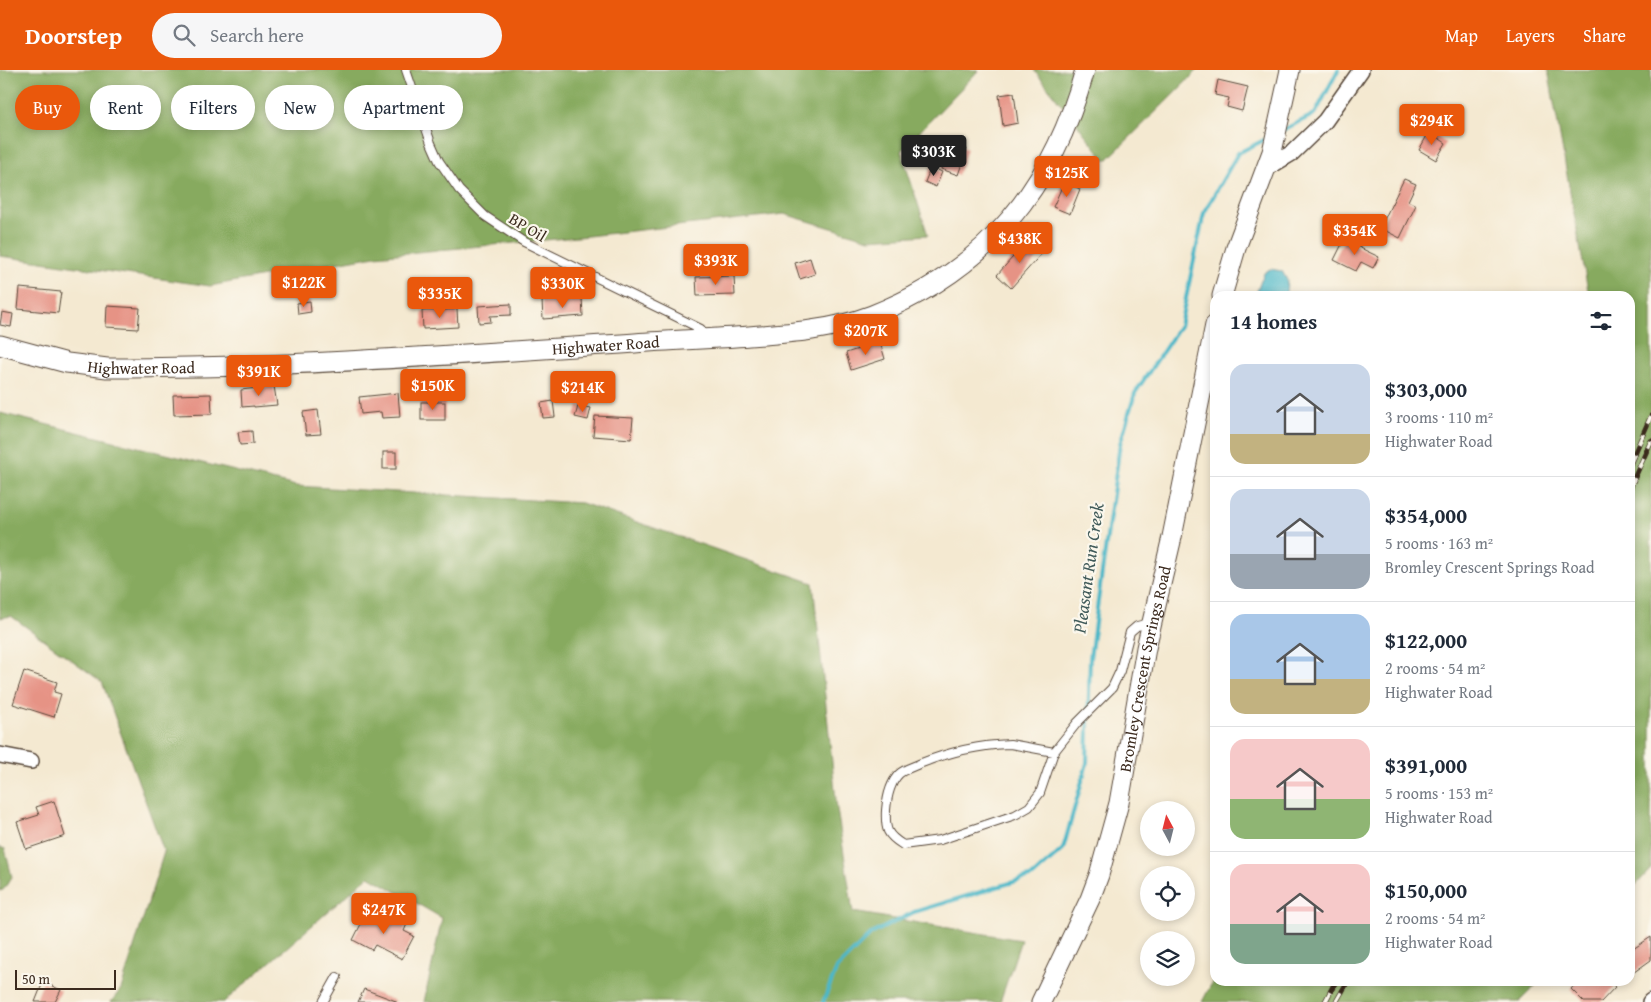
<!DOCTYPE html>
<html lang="en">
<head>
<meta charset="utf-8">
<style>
	:root { --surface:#fff; --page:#f6f6f7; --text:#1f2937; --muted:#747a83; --line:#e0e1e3; --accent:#ea580c }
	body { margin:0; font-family:"Gentium Book Plus",serif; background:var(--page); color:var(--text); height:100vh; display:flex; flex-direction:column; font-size:19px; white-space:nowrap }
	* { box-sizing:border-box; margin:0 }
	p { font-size:16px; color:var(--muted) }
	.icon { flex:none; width:28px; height:28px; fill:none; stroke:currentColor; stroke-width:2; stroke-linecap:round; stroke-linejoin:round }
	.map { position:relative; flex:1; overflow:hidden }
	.side { position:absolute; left:1210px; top:221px; width:425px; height:695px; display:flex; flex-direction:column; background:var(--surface); border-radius:15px; box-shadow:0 2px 8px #0003 }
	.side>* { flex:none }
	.banner { position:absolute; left:15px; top:15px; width:475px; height:45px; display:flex; gap:10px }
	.needle { width:32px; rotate:353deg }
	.tools { position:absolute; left:1140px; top:731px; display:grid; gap:10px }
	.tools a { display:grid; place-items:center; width:55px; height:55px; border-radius:50%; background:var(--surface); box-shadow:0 2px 8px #0003; font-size:25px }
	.scale { position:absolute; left:15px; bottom:12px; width:101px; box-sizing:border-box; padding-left:5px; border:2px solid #3b2a1e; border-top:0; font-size:14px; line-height:18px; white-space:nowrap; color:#3b2a1e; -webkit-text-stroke:4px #fbf7ec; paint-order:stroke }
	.price { position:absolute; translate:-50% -42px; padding:0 11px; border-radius:5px; background:var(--accent); color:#fff; font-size:16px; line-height:32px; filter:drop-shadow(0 1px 2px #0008) }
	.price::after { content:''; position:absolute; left:50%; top:30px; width:15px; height:11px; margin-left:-8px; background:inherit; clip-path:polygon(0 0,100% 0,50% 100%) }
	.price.active { background:#222; color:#fff }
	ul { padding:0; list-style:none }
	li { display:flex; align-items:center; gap:15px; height:125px; padding:0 20px }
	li+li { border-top:1px solid var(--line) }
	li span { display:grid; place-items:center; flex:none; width:140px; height:100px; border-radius:15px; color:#555 }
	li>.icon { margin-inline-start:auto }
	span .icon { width:60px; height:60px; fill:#fffc; stroke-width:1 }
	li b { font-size:21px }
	h2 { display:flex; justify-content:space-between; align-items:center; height:60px; padding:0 20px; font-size:21px }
	.chip { padding:0 18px; border-radius:22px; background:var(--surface); box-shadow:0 2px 8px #0003; font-size:18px; line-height:45px }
	.chip.active { background:var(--accent); color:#fff }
	header { display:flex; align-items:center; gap:30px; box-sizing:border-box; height:70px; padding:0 25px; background:var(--accent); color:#fff }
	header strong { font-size:24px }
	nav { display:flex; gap:28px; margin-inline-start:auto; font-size:18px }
	.search { width:350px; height:45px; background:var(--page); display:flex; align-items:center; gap:12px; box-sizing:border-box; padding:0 18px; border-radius:28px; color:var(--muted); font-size:19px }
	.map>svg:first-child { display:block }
</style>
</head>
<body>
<header>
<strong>Doorstep</strong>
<div class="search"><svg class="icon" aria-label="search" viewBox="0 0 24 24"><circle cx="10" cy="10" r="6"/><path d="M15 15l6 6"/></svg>Search here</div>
<nav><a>Map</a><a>Layers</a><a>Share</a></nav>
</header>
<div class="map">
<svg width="1651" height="932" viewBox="0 0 1651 932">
	<rect width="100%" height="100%" fill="#fbf7ec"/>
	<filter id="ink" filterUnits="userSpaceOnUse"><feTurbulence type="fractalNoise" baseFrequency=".02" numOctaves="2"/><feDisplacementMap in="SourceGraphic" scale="10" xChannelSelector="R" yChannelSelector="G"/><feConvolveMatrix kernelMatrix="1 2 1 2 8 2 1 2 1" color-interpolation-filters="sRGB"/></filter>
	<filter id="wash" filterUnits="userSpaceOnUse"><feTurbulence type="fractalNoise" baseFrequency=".0096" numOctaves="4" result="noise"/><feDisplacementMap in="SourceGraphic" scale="20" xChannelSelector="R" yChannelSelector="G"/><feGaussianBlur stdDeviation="1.12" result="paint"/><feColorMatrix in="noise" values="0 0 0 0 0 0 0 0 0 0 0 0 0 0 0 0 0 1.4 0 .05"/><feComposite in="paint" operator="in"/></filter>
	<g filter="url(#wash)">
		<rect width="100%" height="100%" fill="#f4e9d1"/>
		<g fill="#87aa5f" stroke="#616a3e">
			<polygon points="0,0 979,0 901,81 928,165 869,169 784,144 588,166 375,186 210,216 0,186"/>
			<polygon points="1034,0 1198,0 1106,91"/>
			<polygon points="1548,0 1651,0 1651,799 1630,821 1630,226 1589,226"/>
			<polygon points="0,343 296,416 582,433 813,513 837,739 853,842 1021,870 1000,932 424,932 442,848 369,806 224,932 111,932 121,919 164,782 102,612 11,546 0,548"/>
			<polygon points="0,777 5,779 12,807 3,820 0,821"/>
			<polygon points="1215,907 1215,911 1540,911 1519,932 1202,932"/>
		</g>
		<polygon fill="#4bb7c8" stroke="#437073" points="1270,199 1282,201 1287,210 1286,226 1255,226 1264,203"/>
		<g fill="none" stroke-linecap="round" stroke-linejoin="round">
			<g stroke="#4bb7c8" stroke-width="4">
				<polyline points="1283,60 1315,44 1338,0"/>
				<polyline points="823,932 837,898 871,864 914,842 1033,806 1063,779 1087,693 1090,588 1120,374 1135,323 1180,256 1204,143 1238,83 1270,67"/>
			</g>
		</g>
		<g id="blocks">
			<g fill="#e69385">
				<polygon points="1218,10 1248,17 1242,41 1227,37 1229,28 1215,25"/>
				<polygon points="1014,23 1018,53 1003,56 999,25"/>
				<polygon points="1429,62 1446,73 1436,90 1419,80"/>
				<polygon points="950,73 967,79 958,105 941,99"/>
				<polygon points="931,97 942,102 936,117 925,112"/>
				<polygon points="1404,109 1416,114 1408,131 1416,135 1400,168 1380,158"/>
				<polygon points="1064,112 1080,119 1070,144 1053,137"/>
				<polygon points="1028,170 1043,182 1011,218 997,205"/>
				<polygon points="1344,170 1379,187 1373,198 1361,192 1356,201 1334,190"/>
				<polygon points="810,188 815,204 800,209 795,193"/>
				<polygon points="734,206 735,225 697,226 696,207"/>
				<polygon points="20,218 61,222 58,243 18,239"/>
				<polygon points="582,228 583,246 543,249 542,231"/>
				<polygon points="310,231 311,242 298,244 297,233"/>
				<polygon points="511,234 511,245 490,246 491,252 479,253 478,236"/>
				<polygon points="107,236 140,238 138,259 106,257"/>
				<polygon points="457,239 458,257 423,259 422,241"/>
				<polygon points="2,242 13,244 11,257 0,255"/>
				<polygon points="880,272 885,289 851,300 846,283"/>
				<polygon points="274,316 277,335 254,337 254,336 242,337 241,320"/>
				<polygon points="398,323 400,347 382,348 381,342 361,344 359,327"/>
				<polygon points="211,324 212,344 174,345 173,325"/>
				<polygon points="553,331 555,347 543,348 541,333"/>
				<rect x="421" y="332" width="24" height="18"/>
				<polygon points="578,336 591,338 588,350 575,347"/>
				<polygon points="318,340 321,364 306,365 303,342"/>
				<polygon points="595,346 633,348 631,369 593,366"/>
				<polygon points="252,361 253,374 240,375 238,362"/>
				<rect x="383" y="382" width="13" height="17"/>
				<polygon points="24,601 57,612 54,622 61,624 54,647 13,634"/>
				<polygon points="54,731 65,766 26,779 17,752 39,745 36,737"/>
				<polygon points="367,842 391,855 395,847 407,854 404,861 414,866 402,889 375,875 372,880 353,870"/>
				<polygon points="1651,867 1651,890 1630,905 1630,881"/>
				<polygon points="1578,911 1609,911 1615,917 1601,932 1584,932 1571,919"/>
				<polygon points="43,912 61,920 55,932 35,932"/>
				<polygon points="364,919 396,931 396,932 358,932"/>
			</g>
		</g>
	</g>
	<g filter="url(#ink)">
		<use href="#blocks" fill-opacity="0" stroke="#574739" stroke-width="1"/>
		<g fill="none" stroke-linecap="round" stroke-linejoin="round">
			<defs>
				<g id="service">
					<polyline points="406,0 431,73 439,91 459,120 485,146 524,172 701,259 703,269"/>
					<path d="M1010,674l44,8 -14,41 -11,14 -14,8 -75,25 -37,5c-16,-10 -18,-15 -17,-35 1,-12 4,-27 13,-36 5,-5 14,-7 20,-10 30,-12 59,-19 91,-20z"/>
					<polyline points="1054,682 1077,653 1112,618 1120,601 1130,562 1137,556 1150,553"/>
					<polyline points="323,932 337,907"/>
				</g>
				<g id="minor">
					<polyline points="1267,98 1292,83 1325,51 1361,0"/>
					<polyline points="0,685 31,691"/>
					<polyline points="1650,932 1651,931"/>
				</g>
				<g id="tertiary">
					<polyline points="1222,226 1236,178 1272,82 1290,0"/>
					<path id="s1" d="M0,275l67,18 40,5h22c45,-1 91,-1 136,-3 124,-5 247,-14 370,-22 38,-3 76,-4 114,-7 42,-3 84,-6 123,-21 115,-45 181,-128 213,-245"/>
					<path id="s2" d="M1041,932l49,-103 9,-24 20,-72 27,-155 26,-111 43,-212"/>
				</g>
			</defs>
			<use href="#service" stroke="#574739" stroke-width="10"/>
			<use href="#minor" stroke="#574739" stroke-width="18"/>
			<use href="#tertiary" stroke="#574739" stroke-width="21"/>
			<use href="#service" stroke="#fff" stroke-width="8"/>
			<use href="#minor" stroke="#fff" stroke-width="15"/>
			<use href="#tertiary" stroke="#fff" stroke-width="19"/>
			<defs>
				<g id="rail">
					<polyline points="1630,394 1651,346"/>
					<polyline points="1630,418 1651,371"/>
					<polyline points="1325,932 1336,911"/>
					<polyline points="1336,932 1348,911"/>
				</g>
			</defs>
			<use href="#rail" stroke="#3b2a1e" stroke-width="5.5"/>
			<use href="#rail" stroke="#fbf7ec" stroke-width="4" stroke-dasharray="11" stroke-linecap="butt"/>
		</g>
	</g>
	<g text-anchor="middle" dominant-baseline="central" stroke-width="4.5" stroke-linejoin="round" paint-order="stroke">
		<g font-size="16" fill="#3b2a1e" stroke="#fbf7ec">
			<text transform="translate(528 157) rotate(31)">BP Oil</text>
			<text stroke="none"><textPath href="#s1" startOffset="609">Highwater Road</textPath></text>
			<text stroke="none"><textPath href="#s1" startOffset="144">Highwater Road</textPath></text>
			<text stroke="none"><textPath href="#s2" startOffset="351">Bromley Crescent Springs Road</textPath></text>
		</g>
		<g font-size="18" font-style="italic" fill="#415b5a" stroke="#fbf7ec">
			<text transform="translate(1088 498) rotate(-82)">Pleasant Run Creek</text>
		</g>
	</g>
</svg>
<div class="tools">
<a><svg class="needle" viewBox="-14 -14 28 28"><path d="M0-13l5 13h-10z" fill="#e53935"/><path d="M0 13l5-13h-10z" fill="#747a83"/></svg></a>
<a><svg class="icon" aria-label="locate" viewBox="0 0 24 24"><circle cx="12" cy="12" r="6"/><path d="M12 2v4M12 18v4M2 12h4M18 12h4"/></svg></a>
<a><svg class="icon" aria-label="layers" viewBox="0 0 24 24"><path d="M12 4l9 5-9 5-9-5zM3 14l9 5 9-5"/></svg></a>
</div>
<div class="scale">50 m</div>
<b class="price" style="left:1432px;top:76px">$294K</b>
<b class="price active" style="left:934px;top:107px">$303K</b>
<b class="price" style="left:1067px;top:128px">$125K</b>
<b class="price" style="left:1355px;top:186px">$354K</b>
<b class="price" style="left:1020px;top:194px">$438K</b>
<b class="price" style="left:716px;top:216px">$393K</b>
<b class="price" style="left:304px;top:238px">$122K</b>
<b class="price" style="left:563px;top:239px">$330K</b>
<b class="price" style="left:440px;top:249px">$335K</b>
<b class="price" style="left:866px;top:286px">$207K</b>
<b class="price" style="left:259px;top:327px">$391K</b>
<b class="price" style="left:433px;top:341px">$150K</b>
<b class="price" style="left:583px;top:343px">$214K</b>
<b class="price" style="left:384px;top:865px">$247K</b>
<div class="banner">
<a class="chip active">Buy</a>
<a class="chip">Rent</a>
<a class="chip">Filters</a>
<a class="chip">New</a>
<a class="chip">Apartment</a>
</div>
<section class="side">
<h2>14 homes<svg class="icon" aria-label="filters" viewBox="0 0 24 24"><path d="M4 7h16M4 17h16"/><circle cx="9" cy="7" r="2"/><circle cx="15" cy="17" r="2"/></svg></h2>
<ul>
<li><span style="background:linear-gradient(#c9d6e8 70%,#c2b280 0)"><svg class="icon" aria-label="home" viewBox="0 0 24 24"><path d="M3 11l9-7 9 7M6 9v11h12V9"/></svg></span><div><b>$303,000</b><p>3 rooms · 110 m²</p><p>Highwater Road</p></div></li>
<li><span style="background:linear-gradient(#c9d6e8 65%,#9aa5b1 0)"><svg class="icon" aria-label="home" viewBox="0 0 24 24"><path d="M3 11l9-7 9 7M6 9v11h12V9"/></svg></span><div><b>$354,000</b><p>5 rooms · 163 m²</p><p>Bromley Crescent Springs Road</p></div></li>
<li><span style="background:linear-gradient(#a9c7e8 65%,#c2b280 0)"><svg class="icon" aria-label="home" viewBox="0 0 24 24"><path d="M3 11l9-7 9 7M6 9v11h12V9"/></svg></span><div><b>$122,000</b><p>2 rooms · 54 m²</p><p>Highwater Road</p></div></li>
<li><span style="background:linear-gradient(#f6c9c9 60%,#8fb573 0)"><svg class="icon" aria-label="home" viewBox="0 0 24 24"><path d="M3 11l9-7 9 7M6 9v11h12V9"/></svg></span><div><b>$391,000</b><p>5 rooms · 153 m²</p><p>Highwater Road</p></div></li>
<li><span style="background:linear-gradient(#f6c9c9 60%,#7fa58c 0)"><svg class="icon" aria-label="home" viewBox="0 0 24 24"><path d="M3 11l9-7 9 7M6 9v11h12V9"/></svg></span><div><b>$150,000</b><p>2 rooms · 54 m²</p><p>Highwater Road</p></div></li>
</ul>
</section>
</div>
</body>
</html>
